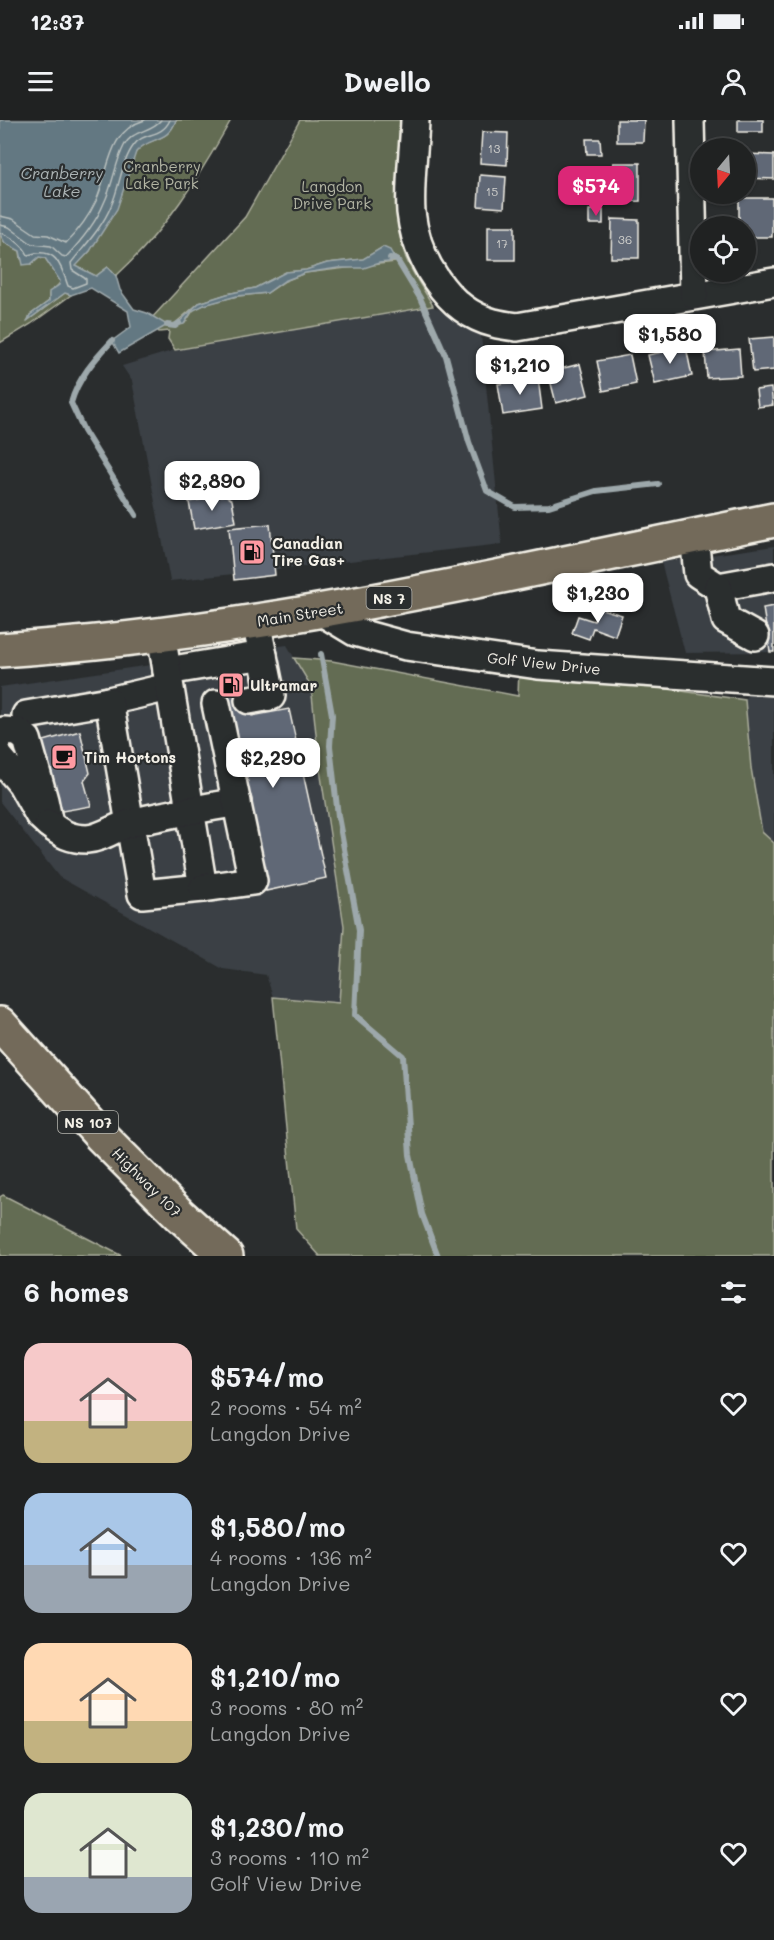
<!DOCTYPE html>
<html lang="en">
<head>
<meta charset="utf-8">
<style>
	:root { --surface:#202222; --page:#282a2a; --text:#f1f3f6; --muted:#a2a4a5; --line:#3d3f40; --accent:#db2777 }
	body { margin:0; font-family:Mali,sans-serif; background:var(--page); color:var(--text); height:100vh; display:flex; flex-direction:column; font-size:22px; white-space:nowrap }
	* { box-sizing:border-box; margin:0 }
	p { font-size:20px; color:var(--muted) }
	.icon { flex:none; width:33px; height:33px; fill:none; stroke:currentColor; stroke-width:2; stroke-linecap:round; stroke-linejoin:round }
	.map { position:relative; height:1136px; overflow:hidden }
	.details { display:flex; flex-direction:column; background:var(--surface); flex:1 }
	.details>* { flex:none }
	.needle { width:39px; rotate:198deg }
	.tools { position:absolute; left:690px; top:18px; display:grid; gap:12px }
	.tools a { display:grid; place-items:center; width:66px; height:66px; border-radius:50%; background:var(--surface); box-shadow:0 2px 4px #0004,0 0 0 2px var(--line); font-size:30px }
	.price { position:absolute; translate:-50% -51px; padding:0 14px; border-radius:12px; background:#fff; color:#222; font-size:20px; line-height:39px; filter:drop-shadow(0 2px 3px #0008) }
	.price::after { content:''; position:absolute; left:50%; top:36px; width:18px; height:14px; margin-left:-9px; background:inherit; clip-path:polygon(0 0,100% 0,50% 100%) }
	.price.on { background:var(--accent); color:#fff }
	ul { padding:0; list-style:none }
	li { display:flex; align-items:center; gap:18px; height:150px; padding:0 24px }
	li span { display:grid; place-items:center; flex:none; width:168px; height:120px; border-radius:18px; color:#555 }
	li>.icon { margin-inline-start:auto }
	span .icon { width:72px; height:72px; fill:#fffc; stroke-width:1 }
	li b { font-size:26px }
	h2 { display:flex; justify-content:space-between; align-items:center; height:72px; padding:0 24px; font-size:26px }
	.status { display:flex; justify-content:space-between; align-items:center; height:42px; padding:0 30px; background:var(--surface); direction:ltr }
	.status svg { height:16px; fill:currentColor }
	header { display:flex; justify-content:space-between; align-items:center; height:78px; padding:0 24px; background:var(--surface); font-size:27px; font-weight:700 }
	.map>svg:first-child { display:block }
</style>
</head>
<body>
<div class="status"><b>12:37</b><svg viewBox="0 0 49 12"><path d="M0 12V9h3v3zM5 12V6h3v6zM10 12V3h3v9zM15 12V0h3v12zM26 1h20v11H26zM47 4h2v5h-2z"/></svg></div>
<header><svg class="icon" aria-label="menu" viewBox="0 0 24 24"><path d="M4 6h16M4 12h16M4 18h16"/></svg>Dwello<svg class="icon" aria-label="person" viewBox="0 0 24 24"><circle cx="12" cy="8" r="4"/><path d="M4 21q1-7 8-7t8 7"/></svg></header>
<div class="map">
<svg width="774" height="1136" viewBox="0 0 774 1136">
	<rect width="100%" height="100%" fill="#2a2d2e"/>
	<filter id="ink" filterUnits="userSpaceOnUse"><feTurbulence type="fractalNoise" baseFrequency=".0167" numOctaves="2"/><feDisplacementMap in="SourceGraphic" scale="12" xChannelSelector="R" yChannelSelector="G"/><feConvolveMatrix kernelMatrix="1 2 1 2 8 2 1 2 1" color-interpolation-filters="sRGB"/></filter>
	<g filter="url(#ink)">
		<g fill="#3a3f44">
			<polygon points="433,186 481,215 502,424 170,461 132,261 122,246 175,230"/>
			<polygon points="774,426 774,532 685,533 661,442"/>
			<polygon points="287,525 308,561 312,575 319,643 344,806 339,884 273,877 266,855 223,849 59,757 0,682 0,567"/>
			<polygon points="756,555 774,557 774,723 762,712 751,648 745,580"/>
		</g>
		<g fill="#636c52" stroke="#acae9d" stroke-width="1.5" fill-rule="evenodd">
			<path d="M176,0h55c-32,57 -66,111 -115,156l-8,-9 -12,9 -21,-10 15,-15 46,-99c12,-16 32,-8 40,-32z"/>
			<path d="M300,0h101c-2,45 -12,95 5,138 7,17 18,32 27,48l-258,44 -7,-11 1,-8 -10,1 -9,-12 95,-103zM383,127l12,10v5l-90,11 -20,8 -18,12 -30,3 -31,8 -12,5 -9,14 -10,3 4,-6 20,-17 28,-9 28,-6 31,-16 20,-2 21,-7 37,-4z"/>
			<polygon points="0,114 5,123 20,131 21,139 31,144 39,137 45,138 59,157 60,163 49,174 49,181 30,195 28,200 65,173 71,175 31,204 0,223"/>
			<polygon points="294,538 332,541 518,576 519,548 745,580 751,648 762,712 774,723 774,1136 320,1136 296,1109 273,877 339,883 344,806 319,643 312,575 308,561"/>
			<polygon points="3,1075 122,1136 0,1136 0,1077"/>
		</g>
		<g fill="#637882" stroke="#9da8ab" stroke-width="1.5">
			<path d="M0,0h176c-8,24 -27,16 -40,32l-19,57 -27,42 -14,15 20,10 12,-9 8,9 4,14 14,19 13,4 20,12 -3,2 -45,26 -7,-12 19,-14 -3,-16 -37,-23 -20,7 -6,-2 -37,27 2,-5 19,-14v-9l10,-7 1,-4 -15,-23 -6,-1 -8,7 -8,1 -3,-14 -15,-8 -5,-9z"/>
			<polygon points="383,127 390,130 396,141 379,143 364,148 338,148 305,153 284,161 267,173 237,176 204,185 192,191 184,204 175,206 199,183 227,174 255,168 286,152 306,150 327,143 363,139"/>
		</g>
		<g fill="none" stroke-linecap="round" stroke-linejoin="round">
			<g stroke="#bac1bf" stroke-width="1.5">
				<path d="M0,96l13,3 22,15 13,1 18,8c11,-11 23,-27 30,-42 14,-31 11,-70 49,-81"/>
				<path d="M0,105l9,2 23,17 19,2 11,10 4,1c15,-16 30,-34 38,-54 9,-18 11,-40 20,-57 9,-17 26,-13 37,-26"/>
				<path d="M0,113c10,2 24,13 28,22 27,-9 33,9 40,31l5,2 13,-5v-4l-14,-9 -1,-7c14,-18 31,-35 40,-57 9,-19 10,-44 23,-61 10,-14 27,-6 36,-25"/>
			</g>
			<g stroke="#9da8ab" stroke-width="6">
				<polyline points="390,138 397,140 420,178 446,236 469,322 487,371 515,387 549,386 596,371 658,364"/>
				<polyline points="167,205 175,206 179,203"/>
				<path d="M112,221c-18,19 -34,37 -41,62l13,28 52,84"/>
				<polyline points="321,534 332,595 330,626 338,696 359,810 355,895 403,936 410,1035 422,1094 438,1136"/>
			</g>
		</g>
		<g fill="#606876" stroke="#f4f1e8" stroke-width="1.5">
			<polygon points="617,0 644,0 643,22 617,22"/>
			<rect x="738" y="0" width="25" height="12"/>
			<polygon points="482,12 508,13 507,45 480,43"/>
			<polygon points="586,19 600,19 601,34 587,34"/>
			<polygon points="746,34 774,35 774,59 746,58"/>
			<polygon points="613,43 640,43 640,81 613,82"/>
			<polygon points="480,55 506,57 504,88 478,86"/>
			<polygon points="739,78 772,78 772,117 746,117 746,106 739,106"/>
			<rect x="589" y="90" width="14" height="14"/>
			<polygon points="612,99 639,100 639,138 611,138"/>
			<rect x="488" y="106" width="27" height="34"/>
			<polygon points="774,217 774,250 753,252 749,219"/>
			<polygon points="686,227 692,256 655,264 648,235"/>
			<polygon points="739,229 741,256 707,258 705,232"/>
			<polygon points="630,235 636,264 603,271 597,241"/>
			<polygon points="580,244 588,275 556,283 548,252"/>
			<polygon points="538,258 542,289 503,295 498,264"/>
			<polygon points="771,268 773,285 758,287 756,270"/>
			<polygon points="225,375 232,380 236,402 194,409 189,382"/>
			<polygon points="270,404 275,455 234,460 229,408"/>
			<polygon points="774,486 774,532 770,532 763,488"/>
			<polygon points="598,488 622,495 615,516 593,508 589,519 572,513 578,496 594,501"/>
			<polygon points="241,545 252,596 289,589 326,758 266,771 219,550"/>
			<polygon points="80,611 90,653 84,661 91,686 51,693 40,622"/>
		</g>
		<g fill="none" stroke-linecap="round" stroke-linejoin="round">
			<defs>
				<g id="minor">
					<path d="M415,0c-1,30 -6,62 -4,92 5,45 35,99 83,111 7,2 15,3 23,4l257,-45"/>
					<polyline points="690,0 694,175"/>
					<polyline points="694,416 698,454 718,467 774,457"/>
					<polyline points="718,467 726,500 755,516"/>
					<polyline points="322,492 355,512 406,526 538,545 774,561"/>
					<polyline points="167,551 263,535"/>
					<polyline points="249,580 271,576 256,501"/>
					<polyline points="109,581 169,567"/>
					<polyline points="26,595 109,581 142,774 203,768 161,514"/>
					<polyline points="0,616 4,611 18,612 27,619 44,680 49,704 39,695 21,663 0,638"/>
					<path d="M49,704c12,10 22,15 38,15 16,-1 28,-12 44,-16 34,-9 70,-14 106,-21"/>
					<polyline points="203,768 253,761 216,584"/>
				</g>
				<path id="major" d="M0,530c262,-16 518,-79 774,-130"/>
				<polyline id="highway" points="0,904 100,1015 180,1095 226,1136"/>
			</defs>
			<use href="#minor" stroke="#f4f1e8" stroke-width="32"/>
			<use href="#major" stroke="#f4f1e8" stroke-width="38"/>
			<use href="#highway" stroke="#f4f1e8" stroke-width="38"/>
			<use href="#minor" stroke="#2a2d2e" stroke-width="27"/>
			<use href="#major" stroke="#736b5a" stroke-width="33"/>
			<use href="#highway" stroke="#736b5a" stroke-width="33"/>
		</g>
	</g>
	<defs>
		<symbol id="fuel-square" viewBox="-11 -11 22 22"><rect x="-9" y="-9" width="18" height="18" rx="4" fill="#ff9aa2" stroke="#2a2d2e"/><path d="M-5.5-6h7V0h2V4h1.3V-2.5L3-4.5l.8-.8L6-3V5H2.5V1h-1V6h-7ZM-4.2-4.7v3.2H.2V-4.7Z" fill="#111"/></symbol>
		<symbol id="cafe-square" viewBox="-11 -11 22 22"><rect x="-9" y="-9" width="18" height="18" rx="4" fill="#ff9aa2" stroke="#2a2d2e"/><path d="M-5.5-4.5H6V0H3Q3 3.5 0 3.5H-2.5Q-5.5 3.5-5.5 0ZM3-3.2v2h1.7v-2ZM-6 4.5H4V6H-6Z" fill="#111"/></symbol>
	</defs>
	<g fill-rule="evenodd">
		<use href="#fuel-square" x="237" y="417" width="30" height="30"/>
		<use href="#fuel-square" x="216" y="550" width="30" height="30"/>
		<use href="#cafe-square" x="49" y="622" width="30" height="30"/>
	</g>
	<g text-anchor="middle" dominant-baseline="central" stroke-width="4.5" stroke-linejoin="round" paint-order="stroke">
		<g font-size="12" fill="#cfcfcc">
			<text x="494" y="28">13</text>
			<text x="492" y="71">15</text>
			<text x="625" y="119">36</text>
			<text x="502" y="123">17</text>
		</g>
		<g fill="#2a2d2e" stroke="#b7b6b0" stroke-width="1.5">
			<rect x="366.5" y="467" width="45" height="22" rx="4.5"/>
			<rect x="58" y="991" width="60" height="22" rx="4.5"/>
		</g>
		<g font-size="14" font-weight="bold" fill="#f4f1e8">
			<text x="389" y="478">NS 7</text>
			<text x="88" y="1002">NS 107</text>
		</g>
		<g font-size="15" fill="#b3b5a4" stroke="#2a2d2e">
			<text x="162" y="46">Cranberry<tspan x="162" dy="17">Lake Park</tspan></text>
			<text x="332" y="66">Langdon<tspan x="332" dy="17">Drive Park</tspan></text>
		</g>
		<g font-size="15" font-weight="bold" fill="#f4f1e8" stroke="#2a2d2e" text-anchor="start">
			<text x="272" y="423">Canadian<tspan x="272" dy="17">Tire Gas+</tspan></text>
			<text x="250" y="565">Ultramar</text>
			<text x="84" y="637">Tim Hortons</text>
		</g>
		<g font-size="15" fill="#f4f1e8" stroke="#2a2d2e">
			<text transform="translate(300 494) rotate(-9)">Main Street</text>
			<text transform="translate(544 543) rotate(6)">Golf View Drive</text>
			<text transform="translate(147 1062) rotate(45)">Highway 107</text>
		</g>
		<g font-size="16" font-style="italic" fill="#acb4b5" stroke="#2a2d2e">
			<text x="62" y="52">Cranberry<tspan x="62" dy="18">Lake</tspan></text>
		</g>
	</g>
</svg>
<div class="tools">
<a><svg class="needle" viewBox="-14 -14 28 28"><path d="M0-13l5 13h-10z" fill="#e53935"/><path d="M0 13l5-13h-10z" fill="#a2a4a5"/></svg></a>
<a><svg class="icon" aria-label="locate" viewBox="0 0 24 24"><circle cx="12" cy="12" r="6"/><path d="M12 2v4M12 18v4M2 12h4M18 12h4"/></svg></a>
</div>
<b class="price on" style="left:596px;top:97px">$574</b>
<b class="price" style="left:670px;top:245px">$1,580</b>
<b class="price" style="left:520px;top:276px">$1,210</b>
<b class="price" style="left:212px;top:392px">$2,890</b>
<b class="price" style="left:598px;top:504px">$1,230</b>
<b class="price" style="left:273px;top:669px">$2,290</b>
</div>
<section class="details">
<h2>6 homes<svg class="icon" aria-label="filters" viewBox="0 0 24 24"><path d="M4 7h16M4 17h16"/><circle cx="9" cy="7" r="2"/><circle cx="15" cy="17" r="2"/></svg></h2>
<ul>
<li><span style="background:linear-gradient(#f6c9c9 65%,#c2b280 0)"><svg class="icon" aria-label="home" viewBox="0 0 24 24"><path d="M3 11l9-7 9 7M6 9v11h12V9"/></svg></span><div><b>$574/mo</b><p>2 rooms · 54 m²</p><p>Langdon Drive</p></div><svg class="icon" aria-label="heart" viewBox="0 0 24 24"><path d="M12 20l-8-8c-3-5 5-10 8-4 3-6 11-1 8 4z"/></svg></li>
<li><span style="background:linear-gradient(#a9c7e8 60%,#9aa5b1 0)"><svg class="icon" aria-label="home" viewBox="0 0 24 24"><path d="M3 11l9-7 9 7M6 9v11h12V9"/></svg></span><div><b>$1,580/mo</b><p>4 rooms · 136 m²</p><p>Langdon Drive</p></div><svg class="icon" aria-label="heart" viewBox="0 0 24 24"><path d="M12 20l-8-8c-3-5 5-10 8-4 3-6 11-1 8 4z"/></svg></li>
<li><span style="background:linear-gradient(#ffd9b3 65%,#c2b280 0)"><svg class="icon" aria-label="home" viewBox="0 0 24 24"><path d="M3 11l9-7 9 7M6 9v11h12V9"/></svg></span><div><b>$1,210/mo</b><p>3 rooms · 80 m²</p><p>Langdon Drive</p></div><svg class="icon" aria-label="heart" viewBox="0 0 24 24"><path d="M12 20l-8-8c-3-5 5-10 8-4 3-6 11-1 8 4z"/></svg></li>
<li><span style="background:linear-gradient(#dfe7d0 70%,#9aa5b1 0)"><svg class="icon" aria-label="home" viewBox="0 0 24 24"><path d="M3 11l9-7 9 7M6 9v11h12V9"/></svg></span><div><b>$1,230/mo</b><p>3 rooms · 110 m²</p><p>Golf View Drive</p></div><svg class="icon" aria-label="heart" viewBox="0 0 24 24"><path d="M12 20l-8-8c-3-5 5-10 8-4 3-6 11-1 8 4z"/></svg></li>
</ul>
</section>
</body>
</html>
